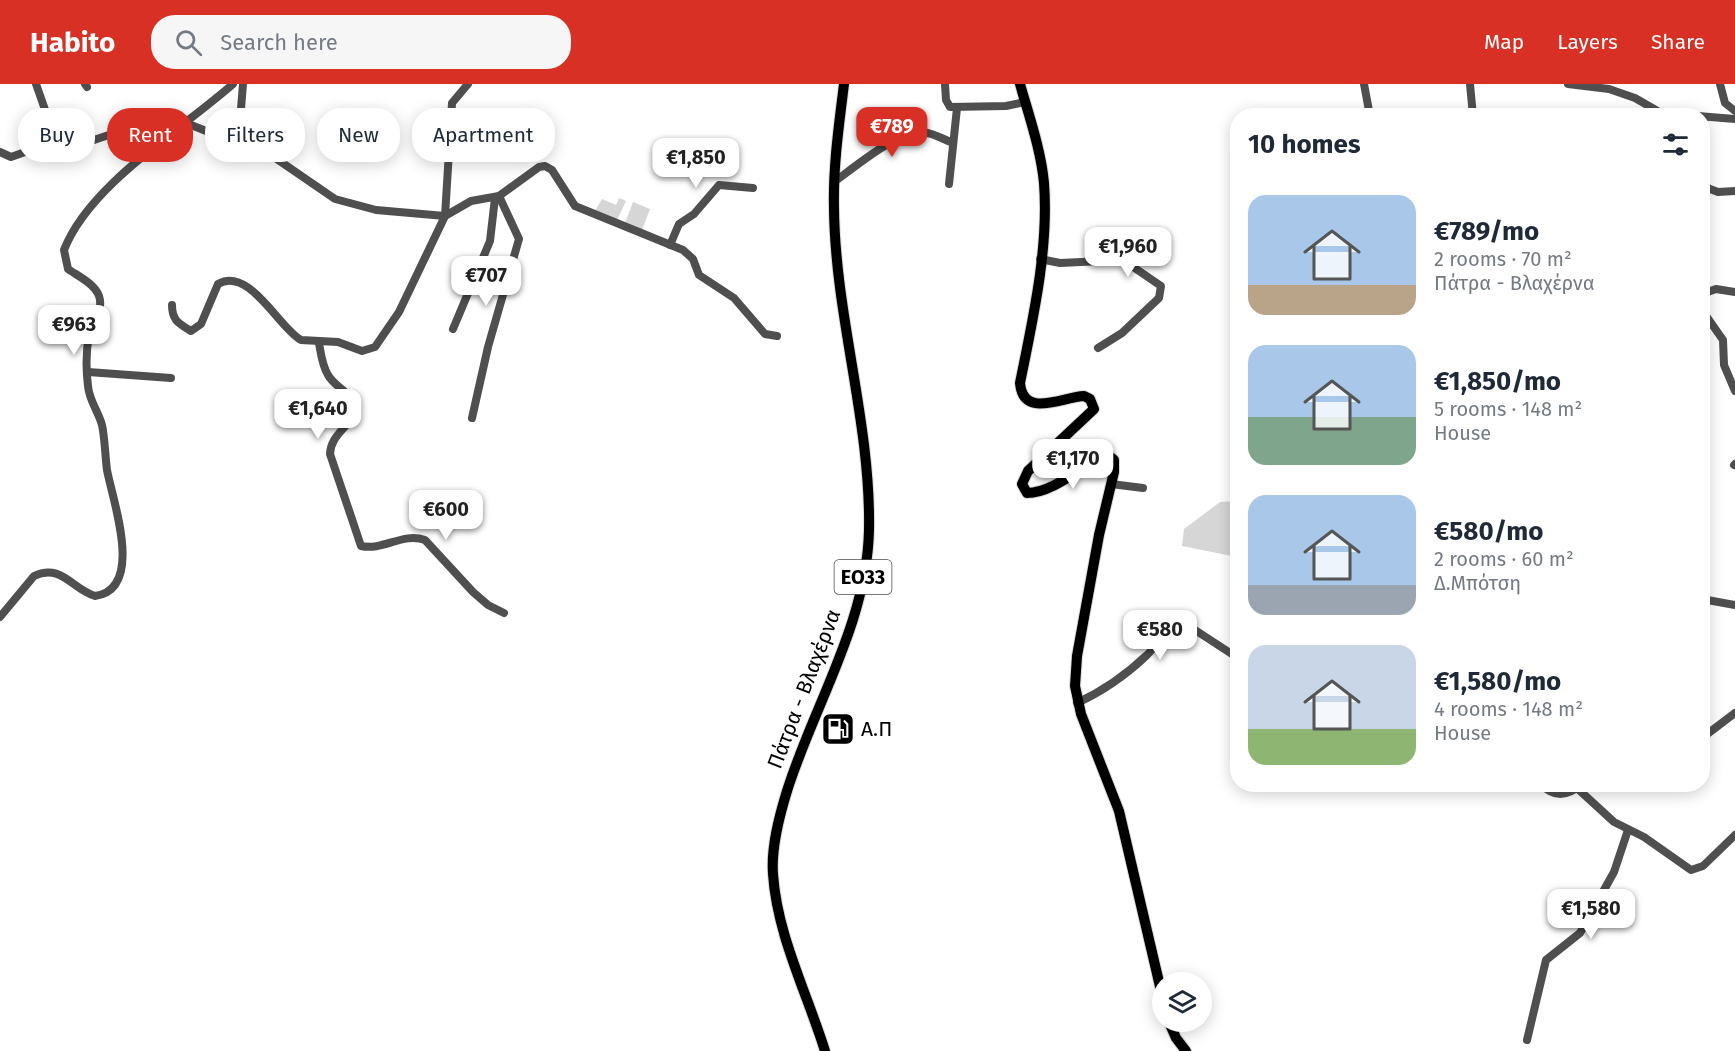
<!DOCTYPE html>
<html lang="en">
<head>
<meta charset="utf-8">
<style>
	:root { --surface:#fff; --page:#f6f6f7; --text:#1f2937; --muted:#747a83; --accent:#d93025 }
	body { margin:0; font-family:"Fira Sans",sans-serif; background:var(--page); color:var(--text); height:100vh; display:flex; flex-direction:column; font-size:22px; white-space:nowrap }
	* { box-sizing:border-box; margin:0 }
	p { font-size:20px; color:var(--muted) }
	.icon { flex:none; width:33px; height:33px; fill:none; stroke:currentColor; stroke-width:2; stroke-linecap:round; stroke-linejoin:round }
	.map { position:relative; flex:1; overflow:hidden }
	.drawer { position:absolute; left:1230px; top:24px; width:480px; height:684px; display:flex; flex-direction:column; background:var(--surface); border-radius:24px; box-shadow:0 3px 15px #0003 }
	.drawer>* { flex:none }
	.banner { position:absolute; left:18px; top:24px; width:570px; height:54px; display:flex; gap:12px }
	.controls { position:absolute; left:1152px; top:888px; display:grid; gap:12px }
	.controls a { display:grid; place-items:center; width:60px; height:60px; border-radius:50%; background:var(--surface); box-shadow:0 3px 15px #0003; font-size:30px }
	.price { position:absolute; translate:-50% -51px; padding:0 14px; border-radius:12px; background:#fff; color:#222; font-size:20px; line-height:39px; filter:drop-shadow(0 2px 3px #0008) }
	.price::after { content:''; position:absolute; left:50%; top:36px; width:18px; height:14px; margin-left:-9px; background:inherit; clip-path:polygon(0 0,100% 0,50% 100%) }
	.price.active { background:var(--accent); color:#fff }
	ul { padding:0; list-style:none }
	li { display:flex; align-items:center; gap:18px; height:150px; padding:0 18px }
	li span { display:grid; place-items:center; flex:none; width:168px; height:120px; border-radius:18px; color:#555 }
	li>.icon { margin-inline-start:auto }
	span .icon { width:72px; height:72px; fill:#fffc; stroke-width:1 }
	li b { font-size:26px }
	h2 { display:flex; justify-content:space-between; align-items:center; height:72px; padding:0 18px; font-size:26px }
	.tag { padding:0 21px; border-radius:24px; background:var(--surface); box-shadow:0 3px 15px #0003; font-size:21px; line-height:54px }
	.tag.active { background:var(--accent); color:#fff }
	header { display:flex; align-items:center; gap:36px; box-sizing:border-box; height:84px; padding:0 30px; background:var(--accent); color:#fff }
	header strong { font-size:28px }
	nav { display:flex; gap:33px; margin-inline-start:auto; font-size:21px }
	.search { width:420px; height:54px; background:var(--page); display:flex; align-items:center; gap:15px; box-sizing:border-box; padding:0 21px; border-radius:24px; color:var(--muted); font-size:22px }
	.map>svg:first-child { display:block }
</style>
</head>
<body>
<header>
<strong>Habito</strong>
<div class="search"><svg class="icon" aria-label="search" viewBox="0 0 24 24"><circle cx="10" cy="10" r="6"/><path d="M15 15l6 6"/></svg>Search here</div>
<nav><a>Map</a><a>Layers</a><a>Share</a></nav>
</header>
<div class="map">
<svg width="1735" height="967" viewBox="0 0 1735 967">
	<rect width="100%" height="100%" fill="#fff"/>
	<g fill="#d6d6d6">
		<polygon points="619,114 626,117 617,136 595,127 602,115 616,121"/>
		<polygon points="633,118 650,125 642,146 625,139"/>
		<polygon points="1237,417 1237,473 1182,462 1184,445 1220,418"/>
	</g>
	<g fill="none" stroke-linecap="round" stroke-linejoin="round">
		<defs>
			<g id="major">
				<path d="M1020,0c9,32 21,66 24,99 5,65 -11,136 -24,200 3,36 42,14 64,13l6,3 4,10 -66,62 -6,13 5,9c26,0 53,-26 76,-37h6l5,4v12l-15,63 -22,121 -2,30 6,28 38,97 43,184"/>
				<polyline points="1169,938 1176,954 1186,967"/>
				<path d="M825,967c-18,-58 -48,-116 -52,-177 -2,-27 6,-57 14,-83 27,-86 80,-168 82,-261 2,-108 -34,-214 -35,-322 -1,-42 5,-83 10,-124"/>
			</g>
		</defs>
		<use href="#major" stroke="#dbdbdb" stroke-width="12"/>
		<g stroke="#4f4f4f" stroke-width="8">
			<polyline points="36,0 56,57 94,56 138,41 170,52"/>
			<polyline points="85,0 87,3"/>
			<polyline points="945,0 946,16 950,23 1006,22 1025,18"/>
			<polyline points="1364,0 1370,32"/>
			<polyline points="1470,0 1473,32"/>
			<polyline points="1568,0 1609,5 1635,14 1661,29 1735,35"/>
			<polyline points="1720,0 1725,19 1735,27"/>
			<polyline points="186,39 206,47 236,47 335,115 376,126 445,132 471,117 499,112 539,83 545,82 552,86 575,122 683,166 693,175 699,191 734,214 765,250 777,252"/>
			<polyline points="239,49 243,0"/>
			<polyline points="0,68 11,73 56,57"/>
			<path d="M834,98c18,-13 66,-53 88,-50 11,1 21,7 31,11"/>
			<polyline points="949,100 957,24"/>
			<polyline points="1702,102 1718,108 1735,107"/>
			<polyline points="670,161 679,140 694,130 719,101 753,104"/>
			<polyline points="1040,175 1060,179 1123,176 1161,202 1159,214 1122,249 1098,264"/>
			<polyline points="1702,210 1716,205 1735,208"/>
			<path d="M172,221c0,15 6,18 19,26l10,-7 17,-40c31,-18 61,44 83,56l37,2 24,9 13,-4 24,-35 46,-96 7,-113 16,-19"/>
			<polyline points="1702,226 1723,256 1724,281 1735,307"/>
			<polyline points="453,245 490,157 495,114"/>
			<path d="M319,259c2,11 3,22 9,32 7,13 24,16 25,33 1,18 -22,24 -23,46l31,92c22,5 42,-14 64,-6l48,52 15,13 16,8"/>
			<polyline points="88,288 171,294"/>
			<polyline points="472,334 488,263 519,155 499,112"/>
			<polyline points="1734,381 1735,380"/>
			<polyline points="1111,400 1143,404"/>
			<polyline points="1702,515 1735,521"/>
			<path d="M0,533l34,-41c27,-13 38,13 61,20 50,-7 18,-94 12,-126 -2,-15 -2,-31 -5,-45 -4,-14 -13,-25 -14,-39 -2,-16 -2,-35 1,-51 3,-13 15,-25 10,-39 -4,-12 -21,-20 -31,-27l-4,-19c25,-65 117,-120 169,-166"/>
			<path d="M1077,619c26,-12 49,-28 70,-48 11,-10 13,-25 27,-31l21,6 43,28"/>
			<polyline points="1702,654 1735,629"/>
			<path d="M1541,700c13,14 27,12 41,0"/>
			<polyline points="1578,705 1614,738 1644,753 1691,786 1703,782 1735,751"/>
			<polyline points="1527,956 1546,876 1580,849 1614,788 1628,746"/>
		</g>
		<use href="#major" stroke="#000" stroke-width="10"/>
	</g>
	<defs>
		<symbol id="fuel-square" viewBox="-11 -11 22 22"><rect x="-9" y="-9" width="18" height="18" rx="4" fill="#000" stroke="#fff"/><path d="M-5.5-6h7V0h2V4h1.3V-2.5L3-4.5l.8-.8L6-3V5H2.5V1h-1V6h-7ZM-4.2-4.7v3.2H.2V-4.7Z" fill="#fff"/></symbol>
	</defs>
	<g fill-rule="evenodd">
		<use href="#fuel-square" x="819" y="626" width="38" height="38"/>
	</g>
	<g text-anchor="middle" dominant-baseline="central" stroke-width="4.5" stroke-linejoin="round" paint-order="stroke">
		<rect fill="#fff" stroke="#4c4c4c" stroke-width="1.5" x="834.5" y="476" width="57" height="34" rx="4.5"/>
		<g font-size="20" font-weight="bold" fill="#000">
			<text x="863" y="493">ΕΟ33</text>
		</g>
		<g font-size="21" fill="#000" stroke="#fff">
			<text transform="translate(804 605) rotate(-69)">Πάτρα - Βλαχέρνα</text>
		</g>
		<g font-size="21" fill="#000" stroke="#fff" text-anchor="start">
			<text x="861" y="645">Α.Π</text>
		</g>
	</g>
</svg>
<div class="controls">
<a><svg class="icon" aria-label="layers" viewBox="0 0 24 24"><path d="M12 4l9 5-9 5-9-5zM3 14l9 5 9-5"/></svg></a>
</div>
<b class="price active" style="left:892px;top:74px">€789</b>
<b class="price" style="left:696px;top:105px">€1,850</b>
<b class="price" style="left:1128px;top:194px">€1,960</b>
<b class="price" style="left:486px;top:223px">€707</b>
<b class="price" style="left:74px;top:272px">€963</b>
<b class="price" style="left:318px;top:356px">€1,640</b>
<b class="price" style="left:1073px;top:406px">€1,170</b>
<b class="price" style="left:446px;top:457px">€600</b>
<b class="price" style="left:1160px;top:577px">€580</b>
<b class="price" style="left:1591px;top:856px">€1,580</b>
<div class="banner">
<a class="tag">Buy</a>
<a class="tag active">Rent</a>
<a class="tag">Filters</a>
<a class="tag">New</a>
<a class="tag">Apartment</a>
</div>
<section class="drawer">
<h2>10 homes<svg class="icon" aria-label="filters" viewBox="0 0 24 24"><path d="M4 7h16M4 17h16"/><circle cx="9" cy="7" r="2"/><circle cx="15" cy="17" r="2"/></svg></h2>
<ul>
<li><span style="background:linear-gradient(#a9c7e8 75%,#b9a48a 0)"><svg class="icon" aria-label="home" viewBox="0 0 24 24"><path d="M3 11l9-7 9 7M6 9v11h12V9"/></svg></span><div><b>€789/mo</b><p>2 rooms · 70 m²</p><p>Πάτρα - Βλαχέρνα</p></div></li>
<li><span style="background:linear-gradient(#a9c7e8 60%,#7fa58c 0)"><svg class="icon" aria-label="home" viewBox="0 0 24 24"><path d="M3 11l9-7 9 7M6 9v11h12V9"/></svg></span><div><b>€1,850/mo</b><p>5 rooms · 148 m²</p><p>House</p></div></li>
<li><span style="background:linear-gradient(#a9c7e8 75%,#9aa5b1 0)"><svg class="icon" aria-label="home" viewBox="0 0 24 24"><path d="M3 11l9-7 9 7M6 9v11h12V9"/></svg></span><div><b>€580/mo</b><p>2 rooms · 60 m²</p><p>Δ.Μπότση</p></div></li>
<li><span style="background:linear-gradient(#c9d6e8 70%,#8fb573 0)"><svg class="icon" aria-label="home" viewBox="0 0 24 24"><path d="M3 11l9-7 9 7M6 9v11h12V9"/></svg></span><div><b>€1,580/mo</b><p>4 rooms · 148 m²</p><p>House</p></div></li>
</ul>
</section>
</div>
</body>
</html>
